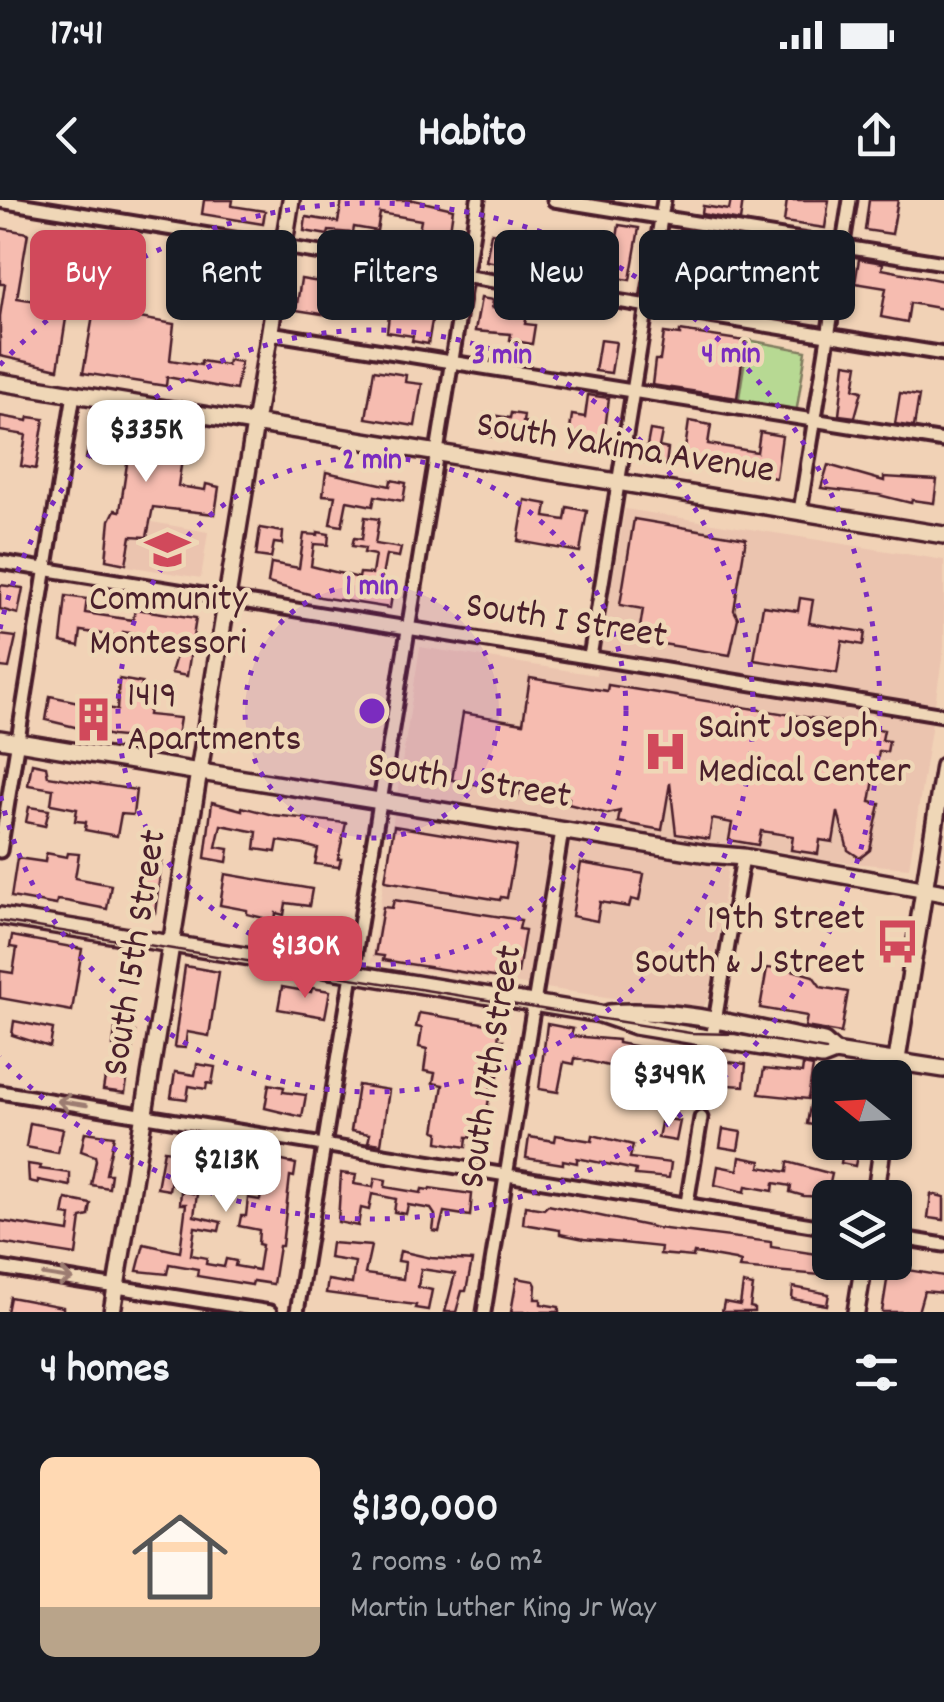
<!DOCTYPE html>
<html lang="en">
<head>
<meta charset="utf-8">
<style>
	:root { --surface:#171b24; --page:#242831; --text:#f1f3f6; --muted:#9ea1a6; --line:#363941; --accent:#d1495b }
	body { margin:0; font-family:Dekko,sans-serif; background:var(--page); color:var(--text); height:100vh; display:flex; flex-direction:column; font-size:38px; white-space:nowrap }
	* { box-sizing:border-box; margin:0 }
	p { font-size:32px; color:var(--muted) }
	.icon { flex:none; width:55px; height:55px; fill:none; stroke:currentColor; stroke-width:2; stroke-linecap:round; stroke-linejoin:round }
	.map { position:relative; height:1112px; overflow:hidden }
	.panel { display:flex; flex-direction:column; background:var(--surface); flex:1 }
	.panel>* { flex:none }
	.top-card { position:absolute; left:30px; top:30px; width:885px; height:90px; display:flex; gap:20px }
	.needle { width:65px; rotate:288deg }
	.controls { position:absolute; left:812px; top:860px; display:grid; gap:20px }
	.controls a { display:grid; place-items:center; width:100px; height:100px; border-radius:15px; background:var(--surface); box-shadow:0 2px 8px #0004; font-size:50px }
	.price { position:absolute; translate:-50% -85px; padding:0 22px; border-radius:20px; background:#fff; color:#222; font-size:32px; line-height:65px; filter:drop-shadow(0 2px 5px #0008) }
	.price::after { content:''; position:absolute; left:50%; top:60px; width:30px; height:22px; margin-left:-15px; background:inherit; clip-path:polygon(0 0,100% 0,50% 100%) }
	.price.current { background:var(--accent); color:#fff }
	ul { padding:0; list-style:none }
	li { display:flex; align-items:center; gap:30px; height:250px; padding:0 40px }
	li+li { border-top:2px solid var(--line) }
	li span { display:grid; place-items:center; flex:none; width:280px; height:200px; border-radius:15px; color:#555 }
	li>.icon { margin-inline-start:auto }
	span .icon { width:120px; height:120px; fill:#fffc; stroke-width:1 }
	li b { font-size:42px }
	h2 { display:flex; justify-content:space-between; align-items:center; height:120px; padding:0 40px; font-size:42px }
	.tag { padding:0 35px; border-radius:15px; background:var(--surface); box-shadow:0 2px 8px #0004; font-size:35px; line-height:90px }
	.tag.current { background:var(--accent); color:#fff }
	.status { display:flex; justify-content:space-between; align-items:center; height:70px; padding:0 50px; background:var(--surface); direction:ltr }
	.status svg { height:28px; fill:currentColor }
	header { display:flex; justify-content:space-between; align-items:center; height:130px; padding:0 40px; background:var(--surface); font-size:45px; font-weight:800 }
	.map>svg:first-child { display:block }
</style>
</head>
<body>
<div class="status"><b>17:41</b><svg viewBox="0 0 49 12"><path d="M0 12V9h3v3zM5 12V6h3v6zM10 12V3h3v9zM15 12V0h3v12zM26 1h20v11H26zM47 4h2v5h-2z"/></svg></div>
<header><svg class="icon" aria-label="back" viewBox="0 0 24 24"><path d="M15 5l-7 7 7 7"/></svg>Habito<svg class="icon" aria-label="share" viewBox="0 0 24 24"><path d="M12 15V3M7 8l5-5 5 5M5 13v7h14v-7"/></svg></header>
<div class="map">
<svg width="944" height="1112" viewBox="0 0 944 1112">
	<rect width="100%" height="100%" fill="#f1d2b6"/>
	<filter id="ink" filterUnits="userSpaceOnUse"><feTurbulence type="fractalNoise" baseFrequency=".01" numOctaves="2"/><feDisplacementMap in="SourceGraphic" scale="20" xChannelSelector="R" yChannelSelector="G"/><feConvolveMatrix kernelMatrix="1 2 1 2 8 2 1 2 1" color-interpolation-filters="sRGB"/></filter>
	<g filter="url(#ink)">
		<g fill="#ebc4af">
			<polygon points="625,309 944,360 944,447 909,668 820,660 780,651 731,646 709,797 701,811 371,762 420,447 596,475"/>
			<polygon points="135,319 208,332 201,378 127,366"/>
		</g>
		<polygon fill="#b7d993" stroke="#807c5f" stroke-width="2.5" points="748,140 806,151 796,214 738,204"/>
		<g fill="#f6bcb0" stroke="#4a1f2b" stroke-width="2.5">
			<polygon points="204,0 233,0 232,6 265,11 263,24 202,14"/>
			<polygon points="342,0 414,0 453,9 449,37 419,32 421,20 380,13 377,31 354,27 353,33 329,31 328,35 304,31 306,17 338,22"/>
			<polygon points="731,0 743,0 740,21 702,14 703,6 729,10"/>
			<polygon points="787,0 829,0 825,28 784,22"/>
			<polygon points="869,0 898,0 892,34 865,30"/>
			<polygon points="619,25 639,28 630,80 611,77"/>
			<polygon points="0,28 28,33 17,98 68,106 58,169 0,156 0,116 5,84 0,84"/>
			<polygon points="680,30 821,53 818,72 754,62 752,77 815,87 811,114 671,89 673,73 669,72 674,37 678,38"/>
			<polygon points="491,33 508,35 504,64 486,61"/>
			<polygon points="859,59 883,63 882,69 944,81 944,109 910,103 907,122 881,117 886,88 855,83"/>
			<polygon points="239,60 260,63 253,107 233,104 234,91 191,84 194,63 238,69"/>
			<polygon points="301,79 345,86 346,83 354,84 350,110 337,108 335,116 296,110"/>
			<polygon points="385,84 394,86 393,92 436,98 428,144 412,141 413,136 387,132 389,115 366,112 370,89 383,91"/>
			<polygon points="481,98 493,100 492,108 527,114 525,124 535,125 532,144 510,140 511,134 475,131"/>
			<polygon points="94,110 174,124 170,160 201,165 201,161 227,165 228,160 241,162 236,190 167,177 166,186 83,173"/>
			<polygon points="680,131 745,141 737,198 652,185 655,160 660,160 664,133 680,135"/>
			<polygon points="600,140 616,142 611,173 595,171"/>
			<polygon points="845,163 858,165 854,189 862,191 855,217 839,215"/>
			<polygon points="374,170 406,175 405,182 422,184 415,226 366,218"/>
			<polygon points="900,193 919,196 914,227 895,224"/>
			<polygon points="588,195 609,198 602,253 590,250 592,240 569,237 572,215 585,217"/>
			<polygon points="511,213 524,215 523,222 529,223 527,241 512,242 514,227 496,225 494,237 482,235 485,214 510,218"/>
			<polygon points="0,216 28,221 29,217 44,219 36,269 21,266 26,235 0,231"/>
			<polygon points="689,221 711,225 708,244 757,252 760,232 782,236 776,278 683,263"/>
			<polygon points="108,229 168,238 168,243 184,246 178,286 205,290 206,284 219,287 215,314 153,307 147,337 131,336 126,364 106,360 110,320 115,310 120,311 128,257 101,252 99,261 86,259 91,231 107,233"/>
			<polygon points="650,230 662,232 659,247 668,249 666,265 644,262"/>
			<polygon points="828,265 884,281 884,277 937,280 934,303 912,300 911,303 879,295 821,288"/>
			<polygon points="326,272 390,286 391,280 406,283 403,301 375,296 373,306 347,301 342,326 330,324 335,296 323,295"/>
			<polygon points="525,300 547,304 545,317 565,320 567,307 587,311 580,352 518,341"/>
			<polygon points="365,317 379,319 375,344 401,348 399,357 386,355 380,388 393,390 390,408 320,397 268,383 271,363 299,368 304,334 318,335 318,332 329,334 328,345 314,344 311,366 359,378 360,373 372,374 375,355 364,353 365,348 352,346 354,338 362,339"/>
			<polygon points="634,319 746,338 734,410 738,418 730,455 638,440 643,409 620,405"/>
			<polygon points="260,328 283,332 282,344 274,343 271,358 256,356"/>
			<polygon points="0,385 23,388 18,414 0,409"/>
			<polygon points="66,396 87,399 85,413 133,420 135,409 196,418 187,476 171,473 180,443 141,435 123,432 122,437 81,431 79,446 61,442"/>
			<polygon points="800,398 813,400 809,423 865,432 863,445 842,441 837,473 754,460 763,406 798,411"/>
			<polygon points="0,435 16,437 9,468 0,467"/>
			<polygon points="530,478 607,491 608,485 884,530 882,540 889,541 887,552 879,551 870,602 880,604 870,650 860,658 848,650 838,612 833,642 820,640 818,654 791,650 793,636 761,631 758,645 729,640 732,623 712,619 709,639 676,634 670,583 662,630 618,622 620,611 608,614 568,604 569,598 520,590 517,598 501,595 503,589 452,580 463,513 523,523"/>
			<polygon points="119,479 142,483 140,494 151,495 148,515 180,518 176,542 112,536 46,520 50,496 117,510"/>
			<polygon points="32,563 46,566 48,576 136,590 133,615 121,614 117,636 85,630 86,622 75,621 77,609 51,604 53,589 28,585"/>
			<polygon points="212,602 242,610 242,607 273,615 346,623 338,659 341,659 339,667 315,664 318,649 304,645 278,641 276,652 255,649 257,632 221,625 216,647 229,649 227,662 205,658"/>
			<polygon points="29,607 49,610 45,626 26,622"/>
			<polygon points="394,626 516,646 507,698 501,697 500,700 385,681"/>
			<polygon points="46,653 67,657 68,653 79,654 75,678 111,685 107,709 66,701 57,700 56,705 11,697 17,658 45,662"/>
			<polygon points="144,657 162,660 155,713 150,718 133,715"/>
			<polygon points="581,663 644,674 639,701 631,699 629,707 600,702 597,721 572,716"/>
			<polygon points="225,674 312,689 309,706 286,703 284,715 276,713 275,721 247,714 247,710 220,705"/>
			<polygon points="394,700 521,720 519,729 525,730 518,773 508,771 506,779 383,760 384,756 375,755 383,707 392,708"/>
			<polygon points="12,736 82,749 72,811 0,798 0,771 13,773 17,748 10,747"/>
			<polygon points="185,766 219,772 209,836 187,832 185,848 174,847"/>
			<polygon points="778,766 813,776 821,787 848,792 841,833 805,827 807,816 760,808 767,768 777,769"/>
			<polygon points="282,787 311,792 312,788 330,791 325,817 278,809"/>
			<polygon points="419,813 500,826 498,840 503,840 498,876 493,875 482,939 467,937 466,947 438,942 439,932 435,931 443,885 433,883 435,873 424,871 427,849 419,847 422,828 416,827"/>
			<polygon points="14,821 53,829 50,847 12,835"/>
			<polygon points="547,824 573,829 571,836 618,840 618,843 671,853 672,849 687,852 686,857 746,864 744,886 678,882 675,896 660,894 663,879 575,858 574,864 564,862 558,892 539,889"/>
			<polygon points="115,829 135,832 132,849 113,846"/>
			<polygon points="197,864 215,867 212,884 207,883 206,889 189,886 187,899 171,897 175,872 195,875"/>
			<polygon points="803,865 813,867 808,899 759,894 764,869 802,873"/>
			<polygon points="106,871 128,874 125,893 103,890"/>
			<polygon points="269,884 284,887 283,892 306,895 302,917 265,908"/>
			<polygon points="358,885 389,890 381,944 368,942 370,934 351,931"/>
			<polygon points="812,894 830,897 830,928 807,924"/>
			<polygon points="662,918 680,921 676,941 658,938"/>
			<polygon points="30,923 63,929 58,953 26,947"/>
			<polygon points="723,929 741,932 738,950 720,947"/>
			<polygon points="85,932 114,936 106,974 111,974 109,988 91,985 96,960 95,956 81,951"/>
			<polygon points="556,935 592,941 593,935 633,945 630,958 671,963 669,978 635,975 636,970 577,958 577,963 563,960 563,964 526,958 529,937 555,941"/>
			<polygon points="827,944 858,950 855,966 841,963 842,957 825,954"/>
			<polygon points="164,950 211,956 217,958 216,961 233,964 233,962 253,965 255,955 296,964 294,977 290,976 282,1046 279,1046 273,1084 253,1081 252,1085 197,1076 198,1069 169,1064 167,1074 137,1071 144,1044 180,1052 186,1004 180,1004 181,991 197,994 194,1016 221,1022 219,1031 195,1027 191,1055 207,1058 206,1064 224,1067 226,1059 236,1061 235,1066 258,1070 262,1045 258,1044 259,1030 239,1026 241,1016 246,1016 248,998 260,1000 263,984 239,977 238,986 225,981 172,973 169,990 157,988"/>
			<polygon points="740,957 761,961 760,967 787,972 788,962 832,974 830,983 851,987 849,998 804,996 790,992 791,986 774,983 773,991 746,986 745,992 715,985 718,966 738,970"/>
			<polygon points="28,964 41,966 40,969 70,973 70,986 38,980 38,983 29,981"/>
			<polygon points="341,973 356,975 354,984 373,987 375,978 386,980 385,987 421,993 422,989 429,990 430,988 472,994 470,1016 444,1012 439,1032 433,1031 435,1015 431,1009 408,1005 406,1014 394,1012 396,999 372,994 369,1010 361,1008 358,1026 338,1022"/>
			<polygon points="931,994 944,997 944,1020 928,1018"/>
			<polygon points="66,999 91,1004 89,1016 81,1018 76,1055 0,1043 0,1021 69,1032 71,1016 63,1015"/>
			<polygon points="548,1005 657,1028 771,1042 771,1047 830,1056 830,1062 834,1062 832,1076 739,1068 741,1062 735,1060 694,1053 693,1057 660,1054 661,1047 584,1039 560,1034 560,1030 523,1024 525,1006 544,1009"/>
			<polygon points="331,1043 371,1046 365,1074 403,1079 405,1062 398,1061 400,1051 431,1058 472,1061 466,1091 462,1091 456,1112 445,1112 455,1074 421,1069 418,1087 432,1090 428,1110 415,1108 416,1105 326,1093 328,1080 352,1084 355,1062 329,1058"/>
			<polygon points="890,1062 908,1065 908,1070 944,1076 944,1093 924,1091 918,1112 882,1112"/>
			<polygon points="517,1078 534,1081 536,1085 535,1099 541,1099 541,1104 559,1107 559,1112 511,1112"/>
			<polygon points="743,1084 753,1086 750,1107 754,1108 754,1112 722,1112 724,1102 740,1105"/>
			<polygon points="793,1087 829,1094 827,1105 792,1099"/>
			<polygon points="10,1097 63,1107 63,1112 7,1112"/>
		</g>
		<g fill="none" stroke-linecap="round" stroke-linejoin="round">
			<defs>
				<g id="street">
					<polyline points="554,0 944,63"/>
					<polyline points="0,1 944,154"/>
					<polyline points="270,133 944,241"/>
					<polyline points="800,311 850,0"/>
					<polyline points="0,362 944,515"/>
					<polyline points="590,457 664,0"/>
					<polyline points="0,651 74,194"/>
					<polyline points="712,839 742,663"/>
					<polyline points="0,892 830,1028"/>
					<polyline points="687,1003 701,918"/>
					<polyline points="895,1037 944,1045"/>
					<polyline points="0,1068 270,1112"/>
					<polyline points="297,1112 478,0"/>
					<polyline points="484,1112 562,631"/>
				</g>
				<g id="secondary">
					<polyline points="0,182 944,335"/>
					<polyline points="0,539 199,572"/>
					<polyline points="207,573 708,654 743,657 944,693"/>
					<polyline points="0,716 600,814 635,826 822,857 835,852 944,869"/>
					<path d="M609,813c71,-6 145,16 215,29l11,10"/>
					<polyline points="894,878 944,566"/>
					<polyline points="875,998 883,942"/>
					<polyline points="112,1112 291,0"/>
					<polyline points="856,1112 864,1062"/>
				</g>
			</defs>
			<use href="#street" stroke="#4a1f2b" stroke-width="19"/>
			<use href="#secondary" stroke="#4a1f2b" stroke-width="22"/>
			<use href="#street" stroke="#efd7b7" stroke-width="11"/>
			<use href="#secondary" stroke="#efd7b7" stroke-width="15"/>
			<polyline stroke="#4a1f2b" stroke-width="2.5" points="0,721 690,833 735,834 826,850"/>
		</g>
		<defs><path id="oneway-shaft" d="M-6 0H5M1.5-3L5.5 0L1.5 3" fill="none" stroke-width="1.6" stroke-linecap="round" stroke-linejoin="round" transform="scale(2.5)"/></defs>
		<g stroke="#9c7b71">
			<use href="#oneway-shaft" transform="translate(72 903) rotate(-171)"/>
			<use href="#oneway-shaft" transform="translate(58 1077) rotate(9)"/>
		</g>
	</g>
	<circle cx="372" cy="511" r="127" fill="#7b2cbf" fill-opacity=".12"/>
	<g fill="none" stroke="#7b2cbf" stroke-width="5" stroke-dasharray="5 10">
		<circle cx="372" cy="511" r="127"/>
		<circle cx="372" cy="511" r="254"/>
		<path d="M0 429A381 381 0 1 1 0 593"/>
		<path d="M0 165A508 508 0 1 1 0 857"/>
	</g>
	<defs>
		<symbol id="school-bare" viewBox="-9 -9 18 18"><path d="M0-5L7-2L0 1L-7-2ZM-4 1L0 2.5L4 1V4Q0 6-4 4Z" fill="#d1495b" stroke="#efd7b7" stroke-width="2.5" paint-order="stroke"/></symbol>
		<symbol id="building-bare" viewBox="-9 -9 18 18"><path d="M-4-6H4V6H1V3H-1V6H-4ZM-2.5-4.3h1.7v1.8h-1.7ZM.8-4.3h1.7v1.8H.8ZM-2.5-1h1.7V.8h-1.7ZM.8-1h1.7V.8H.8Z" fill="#d1495b" stroke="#efd7b7" stroke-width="2.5" paint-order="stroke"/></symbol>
		<symbol id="hospital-bare" viewBox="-9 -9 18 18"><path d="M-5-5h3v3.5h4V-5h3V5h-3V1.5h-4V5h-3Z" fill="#d1495b" stroke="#efd7b7" stroke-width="2.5" paint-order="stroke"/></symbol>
		<symbol id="bus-bare" viewBox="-9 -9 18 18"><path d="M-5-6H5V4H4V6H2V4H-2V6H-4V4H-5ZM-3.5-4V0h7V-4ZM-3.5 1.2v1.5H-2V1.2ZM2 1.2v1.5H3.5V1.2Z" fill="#d1495b" stroke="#efd7b7" stroke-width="2.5" paint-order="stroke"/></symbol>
	</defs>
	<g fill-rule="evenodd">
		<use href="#school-bare" x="136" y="318" width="63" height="63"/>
		<use href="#building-bare" x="62" y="488" width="63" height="63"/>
		<use href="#hospital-bare" x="634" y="520" width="63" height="63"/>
		<use href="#bus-bare" x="866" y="710" width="63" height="63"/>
	</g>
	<g text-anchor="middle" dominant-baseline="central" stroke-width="9" stroke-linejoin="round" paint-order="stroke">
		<g font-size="38" fill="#4a1f2b" stroke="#efd7b7">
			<text transform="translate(625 250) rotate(9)">South Yakima Avenue</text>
			<text transform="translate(566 423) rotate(9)">South I Street</text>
			<text transform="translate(469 583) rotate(9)">South J Street</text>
			<text transform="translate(137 753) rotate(-81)">South 15th Street</text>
			<text transform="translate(493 867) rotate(-81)">South 17th Street</text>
		</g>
		<g font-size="38" fill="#4a1f2b" stroke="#efd7b7" text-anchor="start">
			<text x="168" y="401" text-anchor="middle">Community<tspan x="168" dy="44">Montessori</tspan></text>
			<text x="127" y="497">1419<tspan x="127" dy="44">Apartments</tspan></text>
			<text x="698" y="529">Saint Joseph<tspan x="698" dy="44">Medical Center</tspan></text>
			<text x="865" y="720" text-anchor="end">19th Street<tspan x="865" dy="44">South &amp; J Street</tspan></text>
		</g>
	</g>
	<circle cx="372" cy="511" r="15" fill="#7b2cbf" stroke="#efd7b7" stroke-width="5"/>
	<g font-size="30" text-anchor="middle" font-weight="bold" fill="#7b2cbf" stroke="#efd7b7" stroke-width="9" stroke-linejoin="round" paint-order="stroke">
		<text x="731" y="162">4 min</text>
		<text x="502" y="163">3 min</text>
		<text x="372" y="268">2 min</text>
		<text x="372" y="394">1 min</text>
	</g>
</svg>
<div class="controls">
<a><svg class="needle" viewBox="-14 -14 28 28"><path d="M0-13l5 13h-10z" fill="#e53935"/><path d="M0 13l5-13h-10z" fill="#9ea1a6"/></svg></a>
<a><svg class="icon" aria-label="layers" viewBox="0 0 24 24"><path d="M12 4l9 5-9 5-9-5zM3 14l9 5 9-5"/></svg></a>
</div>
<b class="price" style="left:146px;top:285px">$335K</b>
<b class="price current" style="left:305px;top:801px">$130K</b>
<b class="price" style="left:669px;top:930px">$349K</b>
<b class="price" style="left:226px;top:1015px">$213K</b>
<div class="top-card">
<a class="tag current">Buy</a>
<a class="tag">Rent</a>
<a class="tag">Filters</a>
<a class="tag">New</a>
<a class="tag">Apartment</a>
</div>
</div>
<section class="panel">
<h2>4 homes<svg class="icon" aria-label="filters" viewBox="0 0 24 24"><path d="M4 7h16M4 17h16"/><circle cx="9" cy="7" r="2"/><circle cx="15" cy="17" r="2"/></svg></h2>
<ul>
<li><span style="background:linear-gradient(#ffd9b3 75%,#b9a48a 0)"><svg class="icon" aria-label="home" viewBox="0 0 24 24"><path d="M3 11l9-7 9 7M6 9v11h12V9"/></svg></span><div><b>$130,000</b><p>2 rooms · 60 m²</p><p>Martin Luther King Jr Way</p></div></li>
</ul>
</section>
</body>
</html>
